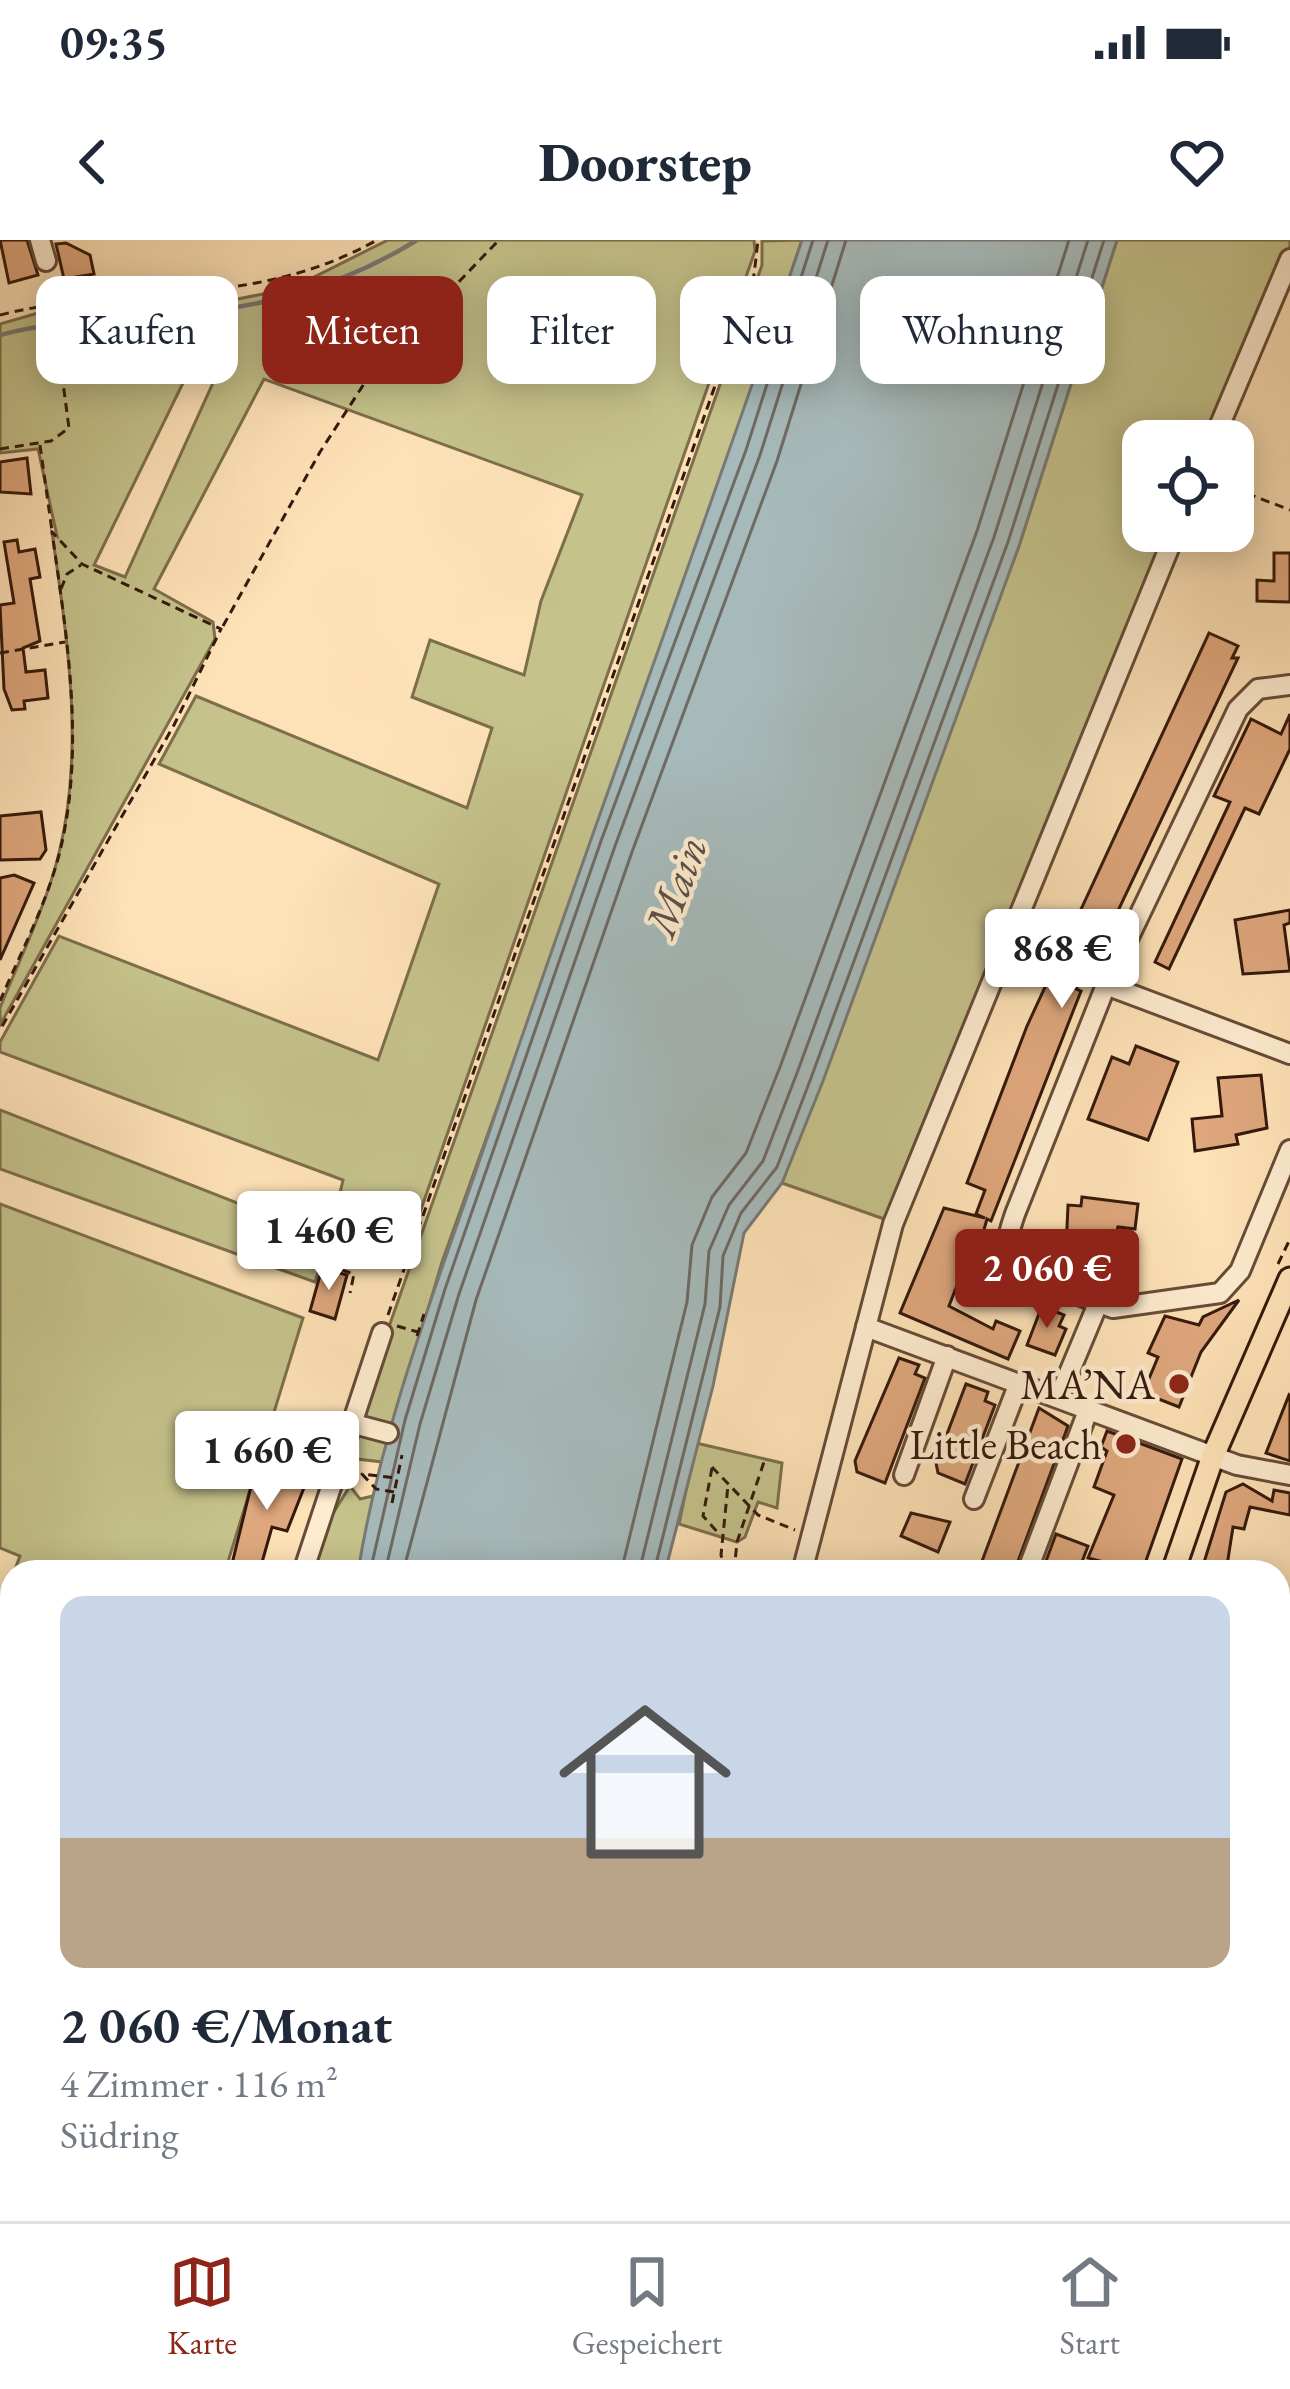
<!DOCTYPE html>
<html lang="de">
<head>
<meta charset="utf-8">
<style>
	:root { --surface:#fff; --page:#f6f6f7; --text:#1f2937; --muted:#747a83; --line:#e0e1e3; --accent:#8f2418 }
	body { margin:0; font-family:"EB Garamond",serif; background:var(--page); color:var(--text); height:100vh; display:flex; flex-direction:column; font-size:45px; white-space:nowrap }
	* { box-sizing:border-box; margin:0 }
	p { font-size:39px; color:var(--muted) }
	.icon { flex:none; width:66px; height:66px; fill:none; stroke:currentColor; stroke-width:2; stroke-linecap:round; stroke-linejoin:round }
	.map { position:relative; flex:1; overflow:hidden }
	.drawer { position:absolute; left:0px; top:1320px; width:1290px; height:663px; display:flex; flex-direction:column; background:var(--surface); border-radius:36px 36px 0 0; box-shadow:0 6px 30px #0003 }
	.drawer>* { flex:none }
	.hud { position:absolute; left:36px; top:36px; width:1218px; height:108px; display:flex; gap:24px }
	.buttons { position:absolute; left:1122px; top:180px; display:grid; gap:24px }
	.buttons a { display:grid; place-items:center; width:132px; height:132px; border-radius:24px; background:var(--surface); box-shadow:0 6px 30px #0003; font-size:60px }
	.price { position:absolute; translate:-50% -102px; padding:0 27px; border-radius:12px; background:#fff; color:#222; font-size:39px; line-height:78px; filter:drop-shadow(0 3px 6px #0008) }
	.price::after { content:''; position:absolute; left:50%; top:72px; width:36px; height:27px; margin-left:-18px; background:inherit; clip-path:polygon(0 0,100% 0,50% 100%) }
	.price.on { background:var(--accent); color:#fff }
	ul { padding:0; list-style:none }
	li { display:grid; align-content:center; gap:24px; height:636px; padding:0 60px }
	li+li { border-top:3px solid var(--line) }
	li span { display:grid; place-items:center; height:372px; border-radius:24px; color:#555 }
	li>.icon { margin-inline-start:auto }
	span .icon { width:216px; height:216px; fill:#fffc; stroke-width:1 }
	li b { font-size:51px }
	.chip { padding:0 42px; border-radius:24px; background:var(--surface); box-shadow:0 6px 30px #0003; font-size:42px; line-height:108px }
	.chip.on { background:var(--accent); color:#fff }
	.status { display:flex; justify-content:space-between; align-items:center; height:84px; padding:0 60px; background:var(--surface); direction:ltr }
	.status svg { height:33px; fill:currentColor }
	header { display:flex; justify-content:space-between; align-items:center; height:156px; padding:0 60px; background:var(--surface); font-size:54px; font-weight:800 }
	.tabs { display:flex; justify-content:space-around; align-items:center; height:168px; border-top:3px solid var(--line); background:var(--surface); font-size:33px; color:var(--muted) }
	.tabs a { display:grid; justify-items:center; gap:6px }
	.tabs .on { color:var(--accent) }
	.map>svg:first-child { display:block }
</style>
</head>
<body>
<div class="status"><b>09:35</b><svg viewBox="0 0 49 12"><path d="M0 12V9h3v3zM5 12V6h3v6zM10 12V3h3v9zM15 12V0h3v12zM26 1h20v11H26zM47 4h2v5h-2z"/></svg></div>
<header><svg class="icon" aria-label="back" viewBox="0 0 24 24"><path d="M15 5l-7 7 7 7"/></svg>Doorstep<svg class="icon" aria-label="heart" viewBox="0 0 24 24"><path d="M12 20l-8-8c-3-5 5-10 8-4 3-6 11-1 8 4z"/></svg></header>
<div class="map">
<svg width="1290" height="1981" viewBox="0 0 1290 1981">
	<rect width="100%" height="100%" fill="#fee2b7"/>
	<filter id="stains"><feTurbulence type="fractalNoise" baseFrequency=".00167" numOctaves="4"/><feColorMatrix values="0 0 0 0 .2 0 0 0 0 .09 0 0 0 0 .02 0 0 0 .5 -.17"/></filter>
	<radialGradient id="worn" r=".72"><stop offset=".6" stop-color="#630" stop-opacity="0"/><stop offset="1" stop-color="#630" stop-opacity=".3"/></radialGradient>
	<g fill="#c5c28b" stroke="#7d6e4c" stroke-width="3" fill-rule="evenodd">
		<path d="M388,0h366l1,11 -345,990 -75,-26 8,-35 -343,-128v-10l59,-106 319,124 61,-176 -280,-120 37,-68 271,112 25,-80 -80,-31 18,-57 94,35 17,-74 41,-106 -318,-116 -110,210 59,33 2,17 -215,386v-17c20,-50 46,-102 59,-155 26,-105 8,-215 -7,-321l5,4 -19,-87 -38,4v-129l62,-18 160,-4 46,-9 34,-10zM205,98l26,5 -106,234 -31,-12z"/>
		<polygon points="802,0 734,206 442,1022 383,1222 357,1219 349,1212 372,1135 762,25 762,1"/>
		<polygon points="1117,0 1290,0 1290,7 1209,201 1143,201 1143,291 1172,291 887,980 782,943 1019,306"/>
		<polygon points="0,870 329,999 315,1042 0,929"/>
		<polygon points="0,964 303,1078 227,1325 220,1332 14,1332 20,1316 0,1308"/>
		<polygon points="696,1203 782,1223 777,1268 758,1262 745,1297 737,1302 679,1284"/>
		<polygon points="350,1246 360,1259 377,1255 358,1332 308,1332 324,1288"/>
		<polygon points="1278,1471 1290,1473 1290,1712 1278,1712"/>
		<polygon points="12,1971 303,1971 301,1981 9,1981"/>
	</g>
	<g fill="#a6babb" stroke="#797a75" stroke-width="3">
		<path d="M802,0h315l-98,306 -196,535 -41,102 -38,50 -31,153 -48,186h-307c25,-156 85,-302 135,-451 100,-295 209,-586 309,-881z"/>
		<polygon points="303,1971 524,1971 522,1981 301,1981"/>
	</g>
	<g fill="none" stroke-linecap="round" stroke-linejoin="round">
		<g stroke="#6e6a64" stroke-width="3">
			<polyline points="370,1332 405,1180 445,1049 601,601 746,210 813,0"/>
			<polyline points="385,1332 420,1184 459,1054 615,606 760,215 828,0"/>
			<polyline points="403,1332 476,1060 632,612 777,221 846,0"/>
			<polyline points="621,1332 687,1062 692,1005 712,957 746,913 780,827 977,291 1069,0"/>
			<polyline points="639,1332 705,1064 709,1011 729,965 763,921 797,833 994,297 1088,0"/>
			<polyline points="654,1332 720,1067 723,1016 741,973 777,927 811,838 1008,302 1104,0"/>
		</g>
		<path stroke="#797a75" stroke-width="4.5" d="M0,95c51,-14 103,-14 155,-18 97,-7 180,-26 262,-77"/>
	</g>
	<g fill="#dfa77d" stroke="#35190c" stroke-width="3">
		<polygon points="0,0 27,0 38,35 9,43"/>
		<polygon points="66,3 90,15 94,34 64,39 56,4"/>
		<polygon points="27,218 31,254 0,252 0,222"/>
		<polygon points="17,300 19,312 35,309 40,337 30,339 40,401 23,408 26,432 45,430 48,458 24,461 25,469 12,470 4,449 0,365 14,363 4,302"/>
		<polygon points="1274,313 1290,313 1290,362 1257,361 1257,340 1274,341"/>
		<polygon points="1209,393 1238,406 1232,418 1238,418 1098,713 1094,711 1076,749 1081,751 991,981 987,979 974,1025 966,1022 949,1066 993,1089 996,1081 1020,1091 1008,1119 900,1073 944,968 985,978 976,974 985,950 967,943 1027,786"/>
		<polygon points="1290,474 1290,509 1259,574 1245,568 1169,729 1155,722 1230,562 1214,556 1251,479 1281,494"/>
		<polygon points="41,572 46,610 40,619 0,620 0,576"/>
		<polygon points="14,635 34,643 0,720 0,638"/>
		<polygon points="1290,670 1290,683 1284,685 1290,731 1243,734 1235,680"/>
		<polygon points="1136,806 1178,822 1148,900 1088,879 1112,817 1129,824"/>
		<polygon points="1261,835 1267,888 1236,895 1238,904 1195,911 1192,879 1222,876 1218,838"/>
		<polygon points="1082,957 1138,964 1135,989 1118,987 1102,1049 1090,1045 1101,1014 1066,1010 1068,965 1081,966"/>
		<polygon points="322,1028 347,1035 335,1079 310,1071"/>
		<polygon points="1239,1060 1201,1112 1179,1167 1143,1153 1158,1117 1148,1113 1165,1076 1199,1085 1203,1077"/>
		<polygon points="1042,1066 1064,1075 1059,1086 1066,1089 1055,1115 1027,1105"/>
		<polygon points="899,1118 919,1125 915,1134 925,1138 885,1243 857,1232 855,1221"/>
		<polygon points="966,1144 988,1152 985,1161 995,1165 965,1244 938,1233 936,1223"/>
		<polygon points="1289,1155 1290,1156 1290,1221 1266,1213"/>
		<polygon points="1039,1168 1068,1186 1014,1332 978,1332"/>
		<polygon points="1107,1191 1182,1219 1142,1332 1120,1332 1116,1325 1088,1318 1114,1255 1094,1247 1107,1211 1101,1207"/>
		<polygon points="284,1224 309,1235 287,1291 272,1287 261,1326 230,1332 256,1226 281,1234"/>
		<polygon points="1243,1244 1272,1261 1274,1250 1290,1253 1290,1275 1250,1267 1244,1289 1233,1287 1226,1332 1201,1332 1226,1252"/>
		<polygon points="911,1273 950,1282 938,1312 901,1296"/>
		<polygon points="1056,1294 1088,1306 1078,1332 1042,1332"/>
	</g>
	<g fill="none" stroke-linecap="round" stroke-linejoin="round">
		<defs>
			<g id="minor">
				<polyline points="40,0 46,21"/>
				<polyline points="1213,201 1290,19"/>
				<path d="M1290,445l-32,4 -20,20 -132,276 -91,229c-7,21 -14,38 0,57l98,37 107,-15 20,-22 50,-121"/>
				<polyline points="1106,745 1290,814"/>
				<polyline points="866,1087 1237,1225 1290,1235"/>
				<polyline points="1059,1157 1097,1066"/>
				<polyline points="354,1184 388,1193"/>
				<polyline points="904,1235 947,1116"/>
				<polyline points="974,1259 1019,1143"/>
				<polyline points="303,1332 382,1093"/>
				<polyline points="802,1332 893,984 1176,291"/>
				<polyline points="1027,1332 1089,1168"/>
				<polyline points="0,1397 12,1401"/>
				<polyline points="1278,1455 1290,1457"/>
				<polyline points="1278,1815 1290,1817"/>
				<polyline points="773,1971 774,1981"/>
				<polyline points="1037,1971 1062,1981"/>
				<polyline points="652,1981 653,1971"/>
				<polyline points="1088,1981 1094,1971"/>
			</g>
			<g id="major">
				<polyline points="1173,1332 1213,1216 1290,1039"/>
				<polyline points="1169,1981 1170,1971"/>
			</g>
		</defs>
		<use href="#minor" stroke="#674b37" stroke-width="24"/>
		<use href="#major" stroke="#35190c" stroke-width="27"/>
		<g stroke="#35190c" stroke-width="3" stroke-dasharray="9 6" stroke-linecap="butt">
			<path d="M0,75c133,-33 250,-4 377,-75"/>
			<polyline points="40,205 52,291"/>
			<polyline points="0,209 51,201 69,188 49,38"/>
			<polyline points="1233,248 1290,270"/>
			<polyline points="61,349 67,334 81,325"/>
			<polyline points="223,386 320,212 371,133 499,0"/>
			<polyline points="0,413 65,402"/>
			<path d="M0,761c20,-47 46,-96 59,-146 27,-105 8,-217 -7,-323l30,32 139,65 -47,96 -174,305"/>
			<polyline points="1278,1024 1290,999"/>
			<polyline points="342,1030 354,1034 350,1053"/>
			<polyline points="388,1075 754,35 758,0"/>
			<polyline points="397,1086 418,1092"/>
			<polyline points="417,1096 424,1074"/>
			<polyline points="712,1227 758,1275 795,1290"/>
			<polyline points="712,1228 703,1276 720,1295"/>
			<polyline points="394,1252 376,1249 362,1234 397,1238"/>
			<polyline points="392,1263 402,1215"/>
			<polyline points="726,1332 721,1315 728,1245"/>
			<polyline points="734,1332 737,1302 765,1219"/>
			<polyline points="1278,1504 1290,1505"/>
			<polyline points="1278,1534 1290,1536"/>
			<polyline points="269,1981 270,1971"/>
			<polyline points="554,1981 556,1971"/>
		</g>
		<use href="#minor" stroke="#feecd0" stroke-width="18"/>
		<use href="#major" stroke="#fee2b7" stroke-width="21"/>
	</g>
	<g fill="#8f2418" stroke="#feecd0" stroke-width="4.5">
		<circle cx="1179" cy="1144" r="12"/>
		<circle cx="1126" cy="1204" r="12"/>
	</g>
	<g text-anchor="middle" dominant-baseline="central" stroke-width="9" stroke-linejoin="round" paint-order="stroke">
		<g font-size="42" fill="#35190c" stroke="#feecd0" text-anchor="end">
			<text x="1155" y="1144">MA’NA</text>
			<text x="1102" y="1204">Little Beach</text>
		</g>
		<g font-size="45" font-style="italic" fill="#5d5149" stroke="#feecd0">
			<text transform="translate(675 646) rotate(-70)">Main</text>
		</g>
	</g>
	<rect width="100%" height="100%" filter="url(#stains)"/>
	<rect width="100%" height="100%" fill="url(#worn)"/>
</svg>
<div class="buttons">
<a><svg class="icon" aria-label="locate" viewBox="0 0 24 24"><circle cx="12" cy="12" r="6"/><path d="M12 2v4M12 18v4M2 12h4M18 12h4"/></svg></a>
</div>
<b class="price" style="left:1062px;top:771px">868 €</b>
<b class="price" style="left:329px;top:1053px">1 460 €</b>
<b class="price on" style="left:1047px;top:1091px">2 060 €</b>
<b class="price" style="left:267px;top:1273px">1 660 €</b>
<div class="hud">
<a class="chip">Kaufen</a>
<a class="chip on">Mieten</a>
<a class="chip">Filter</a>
<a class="chip">Neu</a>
<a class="chip">Wohnung</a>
</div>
<section class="drawer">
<ul>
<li><span style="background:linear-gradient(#c9d6e8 65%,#b9a48a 0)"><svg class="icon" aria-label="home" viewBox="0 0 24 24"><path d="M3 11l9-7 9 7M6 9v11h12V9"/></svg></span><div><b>2 060 €/Monat</b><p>4 Zimmer · 116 m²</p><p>Südring</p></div></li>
</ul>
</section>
</div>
<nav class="tabs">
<a class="on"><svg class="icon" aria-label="map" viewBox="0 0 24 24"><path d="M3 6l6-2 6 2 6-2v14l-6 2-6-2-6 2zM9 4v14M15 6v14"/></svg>Karte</a>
<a><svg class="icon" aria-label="saved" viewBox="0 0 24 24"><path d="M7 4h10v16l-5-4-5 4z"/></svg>Gespeichert</a>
<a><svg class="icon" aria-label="home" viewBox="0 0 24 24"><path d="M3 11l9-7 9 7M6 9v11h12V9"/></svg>Start</a>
</nav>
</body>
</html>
